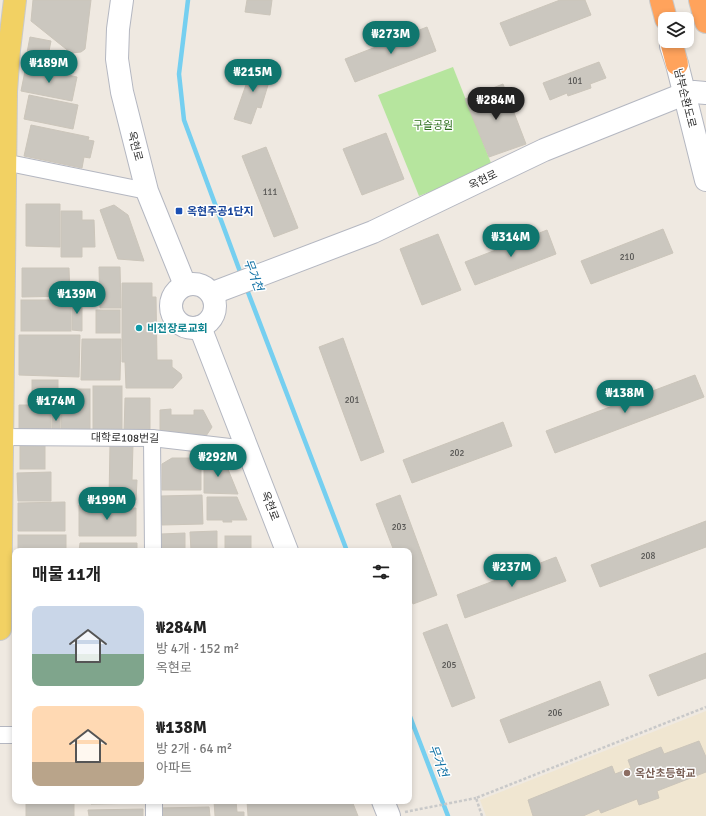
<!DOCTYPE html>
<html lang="ko">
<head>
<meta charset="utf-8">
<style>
	:root { --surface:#fff; --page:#f6f6f6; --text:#222; --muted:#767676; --accent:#0f766e }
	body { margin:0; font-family:Signika,"Noto Sans KR",sans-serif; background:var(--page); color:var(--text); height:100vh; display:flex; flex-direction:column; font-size:15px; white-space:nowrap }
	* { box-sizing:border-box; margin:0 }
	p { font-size:13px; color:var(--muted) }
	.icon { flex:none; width:22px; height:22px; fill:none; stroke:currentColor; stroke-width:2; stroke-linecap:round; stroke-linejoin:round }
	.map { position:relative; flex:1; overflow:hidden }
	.drawer { position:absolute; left:12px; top:548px; width:400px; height:256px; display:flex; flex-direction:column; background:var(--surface); border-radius:8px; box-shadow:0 2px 6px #0003 }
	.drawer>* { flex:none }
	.fabs { position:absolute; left:658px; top:12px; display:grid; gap:8px }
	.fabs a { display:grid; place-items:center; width:36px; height:36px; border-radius:8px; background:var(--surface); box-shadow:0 2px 6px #0003; font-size:20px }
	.price { position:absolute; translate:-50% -34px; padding:0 9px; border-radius:14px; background:var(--accent); color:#fff; font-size:13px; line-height:26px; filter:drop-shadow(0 1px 2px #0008) }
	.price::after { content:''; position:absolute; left:50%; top:24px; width:12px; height:9px; margin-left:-6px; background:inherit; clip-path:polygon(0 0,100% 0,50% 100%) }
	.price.active { background:#222; color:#fff }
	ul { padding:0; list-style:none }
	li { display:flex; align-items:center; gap:12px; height:100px; padding:0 20px }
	li span { display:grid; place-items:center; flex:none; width:112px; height:80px; border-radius:8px; color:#555 }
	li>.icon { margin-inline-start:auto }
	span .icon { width:48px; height:48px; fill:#fffc; stroke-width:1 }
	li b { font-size:17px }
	h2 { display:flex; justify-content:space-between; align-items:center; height:48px; padding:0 20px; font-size:17px }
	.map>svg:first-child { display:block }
</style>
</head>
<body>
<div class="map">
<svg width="706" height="816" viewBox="0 0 706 816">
	<rect width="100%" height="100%" fill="#efe9e1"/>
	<polygon fill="#f0e6d1" points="706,711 706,816 486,816 480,800"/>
	<polygon fill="#b6e59e" points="453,67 493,168 419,196 378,95"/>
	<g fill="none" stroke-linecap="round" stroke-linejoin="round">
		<g stroke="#75cff0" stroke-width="4.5">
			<polyline points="188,0 179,74 184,120 242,277"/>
			<polyline points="246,287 347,551"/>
			<polyline points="409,714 448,816"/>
		</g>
	</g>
	<g fill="#cbc7bf" stroke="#cbc5ba">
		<polygon points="33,0 91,0 85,49 81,52 71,53 31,21"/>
		<polygon points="247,0 272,0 270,15 245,12"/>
		<polygon points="560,0 585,0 591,15 510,46 500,23"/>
		<polygon points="427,27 436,51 355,82 345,59"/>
		<polygon points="30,37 51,41 49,51 70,55 67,71 25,63"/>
		<polygon points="254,62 270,67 265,84 268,85 261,108 257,107 251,124 234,119"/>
		<polygon points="599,62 606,78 590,84 591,88 568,96 567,93 550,100 543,83"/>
		<polygon points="26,66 77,77 72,101 21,91"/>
		<polygon points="503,84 526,144 489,157 465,99"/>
		<polygon points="29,95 78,105 73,129 24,119"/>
		<polygon points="31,125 89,137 88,140 94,141 90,158 84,157 82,168 24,156"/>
		<polygon points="386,133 404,179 362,195 343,149"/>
		<polygon points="266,147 298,228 274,237 242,156"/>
		<polygon points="26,204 60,204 60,247 26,246"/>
		<polygon points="114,205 128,215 144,261 118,259 100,210"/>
		<polygon points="61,211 82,211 82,220 94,220 95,247 82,247 82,257 61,257"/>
		<polygon points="663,229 673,253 591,284 581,261"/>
		<polygon points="547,230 556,254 475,285 465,262"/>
		<polygon points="438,234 461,290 422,305 400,249"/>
		<polygon points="99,267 120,267 121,308 100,308"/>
		<polygon points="22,268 69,268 70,296 22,297"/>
		<polygon points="122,283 152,283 152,297 156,297 157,360 172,360 172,367 181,374 182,378 173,388 126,388 125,362 122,362"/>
		<rect x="21" y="300" width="50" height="31"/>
		<polygon points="72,300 82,300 82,331 72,330"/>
		<rect x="96" y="310" width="24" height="23"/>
		<polygon points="19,335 80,335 79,377 19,375"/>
		<polygon points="343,338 384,452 361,461 319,347"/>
		<polygon points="82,339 121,339 120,380 81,380"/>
		<polygon points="695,375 704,397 555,453 546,431"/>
		<rect x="32" y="380" width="26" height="22"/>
		<rect x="93" y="386" width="29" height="44"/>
		<rect x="61" y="389" width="29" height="45"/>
		<polygon points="125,398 150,398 150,434 124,434"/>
		<polygon points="19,405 42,405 42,409 51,408 51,433 19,433"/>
		<polygon points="171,409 171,415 194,415 194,410 203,410 212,427 206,436 160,437 160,410"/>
		<rect x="52" y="411" width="8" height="22"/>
		<polygon points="503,422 512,446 412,483 403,460"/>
		<rect x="20" y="441" width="25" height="28"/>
		<polygon points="110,444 133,444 132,480 137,480 136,500 109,500"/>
		<polygon points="172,458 201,458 201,490 162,490 162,464"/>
		<polygon points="204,458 219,458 225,462 238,494 204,493"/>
		<polygon points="51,472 51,501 18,501 17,473"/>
		<polygon points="202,495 203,524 162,525 161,496"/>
		<polygon points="400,495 437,595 413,604 409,592 409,551 394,551 376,504"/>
		<polygon points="207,497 237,497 247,520 231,520 232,522 223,522 223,520 207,520"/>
		<polygon points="65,502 65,531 18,531 18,503"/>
		<polygon points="79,505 109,505 109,509 136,508 136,536 79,536"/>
		<polygon points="706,521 706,547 600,587 591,565"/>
		<polygon points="217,531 217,551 191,551 190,532"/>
		<polygon points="185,533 185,551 161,551 161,534"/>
		<rect x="18" y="535" width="48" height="16"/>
		<rect x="225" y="536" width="26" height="15"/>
		<polygon points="80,543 137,543 137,551 79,551"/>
		<polygon points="556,557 566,581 465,618 457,595"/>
		<polygon points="447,624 475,698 452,707 423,633"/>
		<polygon points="706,653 706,678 658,696 649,675"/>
		<polygon points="600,681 609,705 509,743 500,720"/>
		<polygon points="699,741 706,757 706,772 657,791 659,798 639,805 637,799 601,813 599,809 583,816 533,816 528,800 612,766 615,774 631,768 628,760 661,747 664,754"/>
		<polygon points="25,801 73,801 26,803"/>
		<polygon points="91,801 145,801 145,803 91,804"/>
		<polygon points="214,801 236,801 237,812 244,812 244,816 215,816"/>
		<polygon points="247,801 352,801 358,816 248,816"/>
		<polygon points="74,802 74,816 26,816 26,804"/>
		<polygon points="209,807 210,816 159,816 159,808"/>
		<polygon points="143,809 143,816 89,816 88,810"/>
	</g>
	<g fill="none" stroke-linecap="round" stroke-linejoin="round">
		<defs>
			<g id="street">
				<polyline points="4,162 147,191"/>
				<polyline points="3,437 152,438 247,449"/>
				<polyline points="152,438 153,551"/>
				<polyline points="0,735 15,735"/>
				<polyline points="154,801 154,816"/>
			</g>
			<g id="secondary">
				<polyline points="122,0 118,29 117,59 122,92 147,191 185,285"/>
				<polyline points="671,46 677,64 706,180"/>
				<circle cx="193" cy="306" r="22"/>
				<polyline points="213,293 373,232 544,150 684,94 694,92 706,93"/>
				<polyline points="200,327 287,551"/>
				<polyline points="383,801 389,816"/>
			</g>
			<polyline id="primary" points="0,629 6,91 9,50 15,0"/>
			<g id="highway">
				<polyline points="661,0 666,19"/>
				<polyline points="700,0 706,22"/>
				<polyline points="671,41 677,64"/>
			</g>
		</defs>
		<use href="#street" stroke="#b4b7c1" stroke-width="18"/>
		<use href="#secondary" stroke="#b4b7c1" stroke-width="24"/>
		<use href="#primary" stroke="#c9c9c9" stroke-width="24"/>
		<use href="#highway" stroke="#c9c9c9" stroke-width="24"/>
		<g stroke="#c9c9c9" stroke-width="2.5" stroke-dasharray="3 2" stroke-linecap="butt">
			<polyline points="405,812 476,798"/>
			<polyline points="482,816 476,798 706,707"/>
		</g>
		<use href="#street" stroke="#fff" stroke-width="16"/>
		<use href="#secondary" stroke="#fff" stroke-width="22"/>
		<use href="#primary" stroke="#f2d163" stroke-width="22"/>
		<use href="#highway" stroke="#ffa35c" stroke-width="22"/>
	</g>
	<rect fill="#1a4fb4" stroke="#fff" stroke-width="1.5" x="175" y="207" width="8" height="8" rx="2"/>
	<circle fill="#0f9aa8" stroke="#fff" stroke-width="1.5" cx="139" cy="328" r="4"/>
	<circle fill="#8d6e63" stroke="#fff" stroke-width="1.5" cx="627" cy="773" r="4"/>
	<g text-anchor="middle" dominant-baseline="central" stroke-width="3" stroke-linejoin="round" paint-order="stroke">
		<g font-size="9" fill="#555452">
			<text x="575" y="81">101</text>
			<text x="270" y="192">111</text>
			<text x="627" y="257">210</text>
			<text x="352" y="400">201</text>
			<text x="457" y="453">202</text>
			<text x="399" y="527">203</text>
			<text x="648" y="556">208</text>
			<text x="449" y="665">205</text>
			<text x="555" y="713">206</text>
		</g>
		<g font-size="11" fill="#2e2e2e" stroke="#fff">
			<text transform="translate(685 98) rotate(76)">남부순환도로</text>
			<text transform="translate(135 146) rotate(75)">옥현로</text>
			<text transform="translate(483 180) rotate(-26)">옥현로</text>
			<text transform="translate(125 438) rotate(1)">대학로108번길</text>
			<text transform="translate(270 506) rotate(69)">옥현로</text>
		</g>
		<g font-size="11" fill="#2c6e1b" stroke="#fff">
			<text x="433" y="125">구슬공원</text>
		</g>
		<g font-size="11" font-weight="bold" fill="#164399" stroke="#fff" text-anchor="start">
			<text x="187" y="211">옥현주공1단지</text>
		</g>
		<g font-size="11" font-weight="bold" fill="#0d838f" stroke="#fff" text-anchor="start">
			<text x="147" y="328">비전장로교회</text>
		</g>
		<g font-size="11" font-weight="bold" fill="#785e54" stroke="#fff" text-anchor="start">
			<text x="635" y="773">옥산초등학교</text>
		</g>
		<g font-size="12" font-style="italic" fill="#0d6fa3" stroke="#fff">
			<text transform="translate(253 275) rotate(69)">무거천</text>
			<text transform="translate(438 761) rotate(69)">무거천</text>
		</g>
	</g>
</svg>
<div class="fabs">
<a><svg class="icon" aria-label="layers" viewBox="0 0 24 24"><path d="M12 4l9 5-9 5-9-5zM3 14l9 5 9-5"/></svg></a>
</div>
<b class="price" style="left:391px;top:55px">₩273M</b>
<b class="price" style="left:49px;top:84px">₩189M</b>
<b class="price" style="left:253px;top:93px">₩215M</b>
<b class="price active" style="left:496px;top:121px">₩284M</b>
<b class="price" style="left:511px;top:258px">₩314M</b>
<b class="price" style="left:77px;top:315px">₩139M</b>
<b class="price" style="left:625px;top:414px">₩138M</b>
<b class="price" style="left:56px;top:422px">₩174M</b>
<b class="price" style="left:218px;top:478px">₩292M</b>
<b class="price" style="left:107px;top:521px">₩199M</b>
<b class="price" style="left:512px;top:588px">₩237M</b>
<section class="drawer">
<h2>매물 11개<svg class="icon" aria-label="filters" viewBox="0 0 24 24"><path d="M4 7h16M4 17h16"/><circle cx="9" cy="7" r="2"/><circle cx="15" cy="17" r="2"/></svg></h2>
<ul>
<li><span style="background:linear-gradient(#c9d6e8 60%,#7fa58c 0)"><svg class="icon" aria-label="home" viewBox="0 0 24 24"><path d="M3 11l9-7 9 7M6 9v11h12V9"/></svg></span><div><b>₩284M</b><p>방 4개 · 152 m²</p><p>옥현로</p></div></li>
<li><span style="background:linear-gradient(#ffd9b3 70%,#b9a48a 0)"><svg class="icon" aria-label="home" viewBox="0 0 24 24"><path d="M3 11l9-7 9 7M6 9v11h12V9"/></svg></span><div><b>₩138M</b><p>방 2개 · 64 m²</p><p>아파트</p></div></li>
</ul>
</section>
</div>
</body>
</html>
